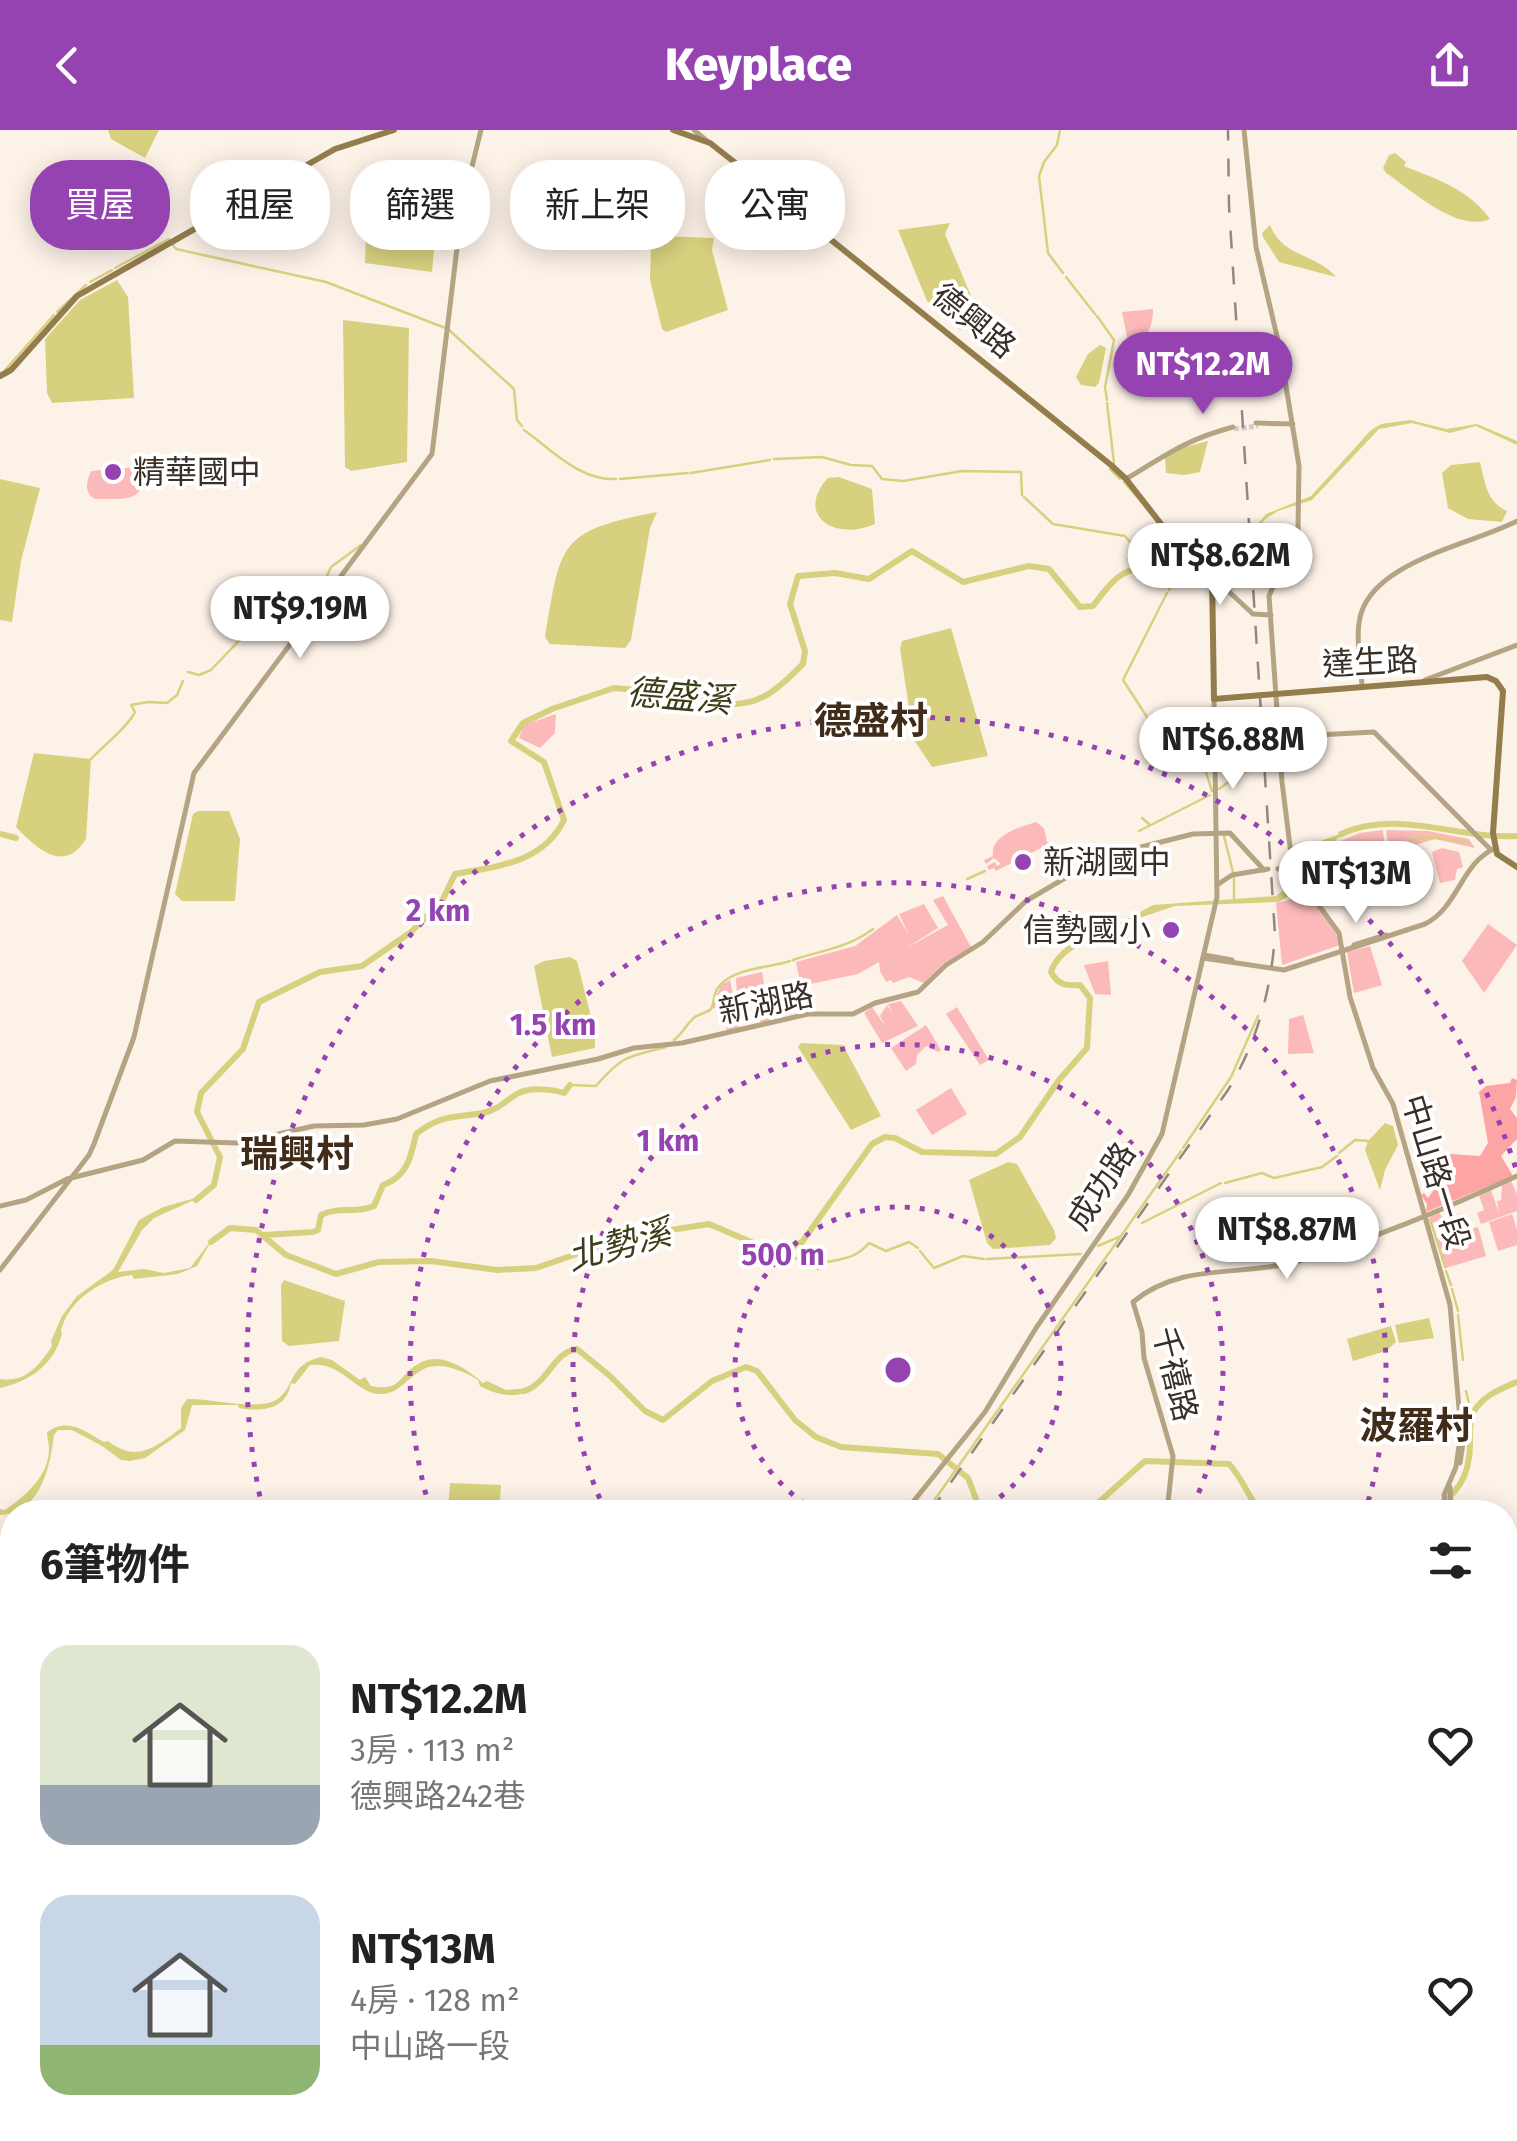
<!DOCTYPE html>
<html lang="zh-TW">
<head>
<meta charset="utf-8">
<style>
	:root { --surface:#fff; --page:#f6f6f6; --text:#222; --muted:#767676; --accent:#9543b1 }
	body { margin:0; font-family:"Fira Sans","Noto Sans TC",sans-serif; background:var(--page); color:var(--text); height:100vh; display:flex; flex-direction:column; font-size:38px; white-space:nowrap }
	* { box-sizing:border-box; margin:0 }
	p { font-size:32px; color:var(--muted) }
	.icon { flex:none; width:55px; height:55px; fill:none; stroke:currentColor; stroke-width:2; stroke-linecap:round; stroke-linejoin:round }
	.map { position:relative; flex:1; overflow:hidden }
	.drawer { position:absolute; left:0px; top:1370px; width:1518px; height:642px; display:flex; flex-direction:column; background:var(--surface); border-radius:40px 40px 0 0; box-shadow:0 5px 25px #0003 }
	.drawer>* { flex:none }
	.top-card { position:absolute; left:30px; top:30px; width:1000px; height:90px; display:flex; gap:20px }
	.price { position:absolute; translate:-50% -85px; padding:0 22px; border-radius:35px; background:#fff; color:#222; font-size:32px; line-height:65px; filter:drop-shadow(0 2px 5px #0008) }
	.price::after { content:''; position:absolute; left:50%; top:60px; width:30px; height:22px; margin-left:-15px; background:inherit; clip-path:polygon(0 0,100% 0,50% 100%) }
	.price.selected { background:var(--accent); color:#fff }
	ul { padding:0; list-style:none }
	li { display:flex; align-items:center; gap:30px; height:250px; padding:0 40px }
	li span { display:grid; place-items:center; flex:none; width:280px; height:200px; border-radius:30px; color:#555 }
	li>.icon { margin-inline-start:auto }
	span .icon { width:120px; height:120px; fill:#fffc; stroke-width:1 }
	li b { font-size:42px }
	h2 { display:flex; justify-content:space-between; align-items:center; height:120px; padding:0 40px; font-size:42px }
	.tag { padding:0 35px; border-radius:40px; background:var(--surface); box-shadow:0 5px 25px #0003; font-size:35px; line-height:90px }
	.tag.selected { background:var(--accent); color:#fff }
	header { display:flex; justify-content:space-between; align-items:center; height:130px; padding:0 40px; background:var(--accent); color:#fff; font-size:45px; font-weight:800 }
	.map>svg:first-child { display:block }
</style>
</head>
<body>
<header><svg class="icon" aria-label="back" viewBox="0 0 24 24"><path d="M15 5l-7 7 7 7"/></svg>Keyplace<svg class="icon" aria-label="share" viewBox="0 0 24 24"><path d="M12 15V3M7 8l5-5 5 5M5 13v7h14v-7"/></svg></header>
<div class="map">
<svg width="1517" height="2011" viewBox="0 0 1517 2011">
	<rect width="100%" height="100%" fill="#fdf2e8"/>
	<g fill="#fbbab9">
		<path d="M1153,179c0,18 -6,33 -25,33l-6,-30z"/>
		<path d="M136,337l7,17c-6,20 -30,14 -48,15 -12,-7 -8,-18 -4,-28z"/>
		<polygon points="556,584 555,603 540,618 519,608 524,595"/>
		<path d="M1036,692l8,6 3,14 4,1 -55,28 -2,-3 -5,2 -2,-4 8,-4 2,4 4,-2 -7,-6 -8,6 -2,-4 9,-4c-3,-20 26,-29 43,-34z"/>
		<polygon points="1383,700 1385,721 1346,734 1339,712 1359,703"/>
		<polygon points="1386,700 1428,701 1469,709 1475,718 1435,709 1389,723"/>
		<polygon points="1442,718 1459,722 1463,737 1457,739 1455,750 1440,753 1432,722"/>
		<polygon points="1301,755 1335,801 1340,815 1282,835 1276,773 1289,770"/>
		<polygon points="943,766 971,817 943,834 924,853 909,847 893,853 891,850 886,852 880,841 879,832 858,844 801,856 796,832 855,816 897,785 909,805 899,784 924,774 938,798 906,818 948,795 933,770"/>
		<polygon points="1488,794 1517,815 1484,863 1462,831"/>
		<polygon points="1370,816 1382,855 1354,863 1347,822"/>
		<polygon points="1108,831 1111,865 1095,864 1084,835"/>
		<polygon points="762,842 771,891 761,894 754,863 737,867 736,848"/>
		<polygon points="730,850 740,899 727,901 723,879 711,878 721,855"/>
		<polygon points="901,871 918,896 882,913 864,883 872,877 886,897 880,886 887,875 893,884 888,874"/>
		<polygon points="957,877 989,930 980,935 946,884"/>
		<polygon points="1303,885 1314,923 1288,924 1289,889"/>
		<polygon points="926,895 941,920 938,922 926,916 917,925 916,934 906,941 891,918"/>
		<polygon points="951,958 967,984 932,1005 916,980"/>
		<polygon points="1511,1051 1517,1064 1517,1081 1481,1094 1477,1083 1484,1080 1479,1066 1491,1060 1499,1083 1497,1071 1501,1070 1502,1055"/>
		<polygon points="1439,1082 1443,1089 1463,1083 1468,1098 1460,1102 1478,1097 1486,1126 1446,1138 1437,1109 1445,1107 1437,1091 1432,1093 1430,1087"/>
		<polygon points="1512,1084 1517,1099 1517,1115 1498,1121 1489,1092"/>
	</g>
	<g fill="#fda5a4">
		<polygon points="1512,948 1517,950 1516,967 1510,979 1517,988 1517,1009 1501,1026 1513,1046 1426,1082 1427,1074 1421,1065 1424,1063 1428,1068 1435,1058 1426,1033 1437,1023 1480,1026 1488,1013 1479,962 1486,956 1510,953"/>
		<polygon points="276,2000 496,2000 505,2011 274,2011"/>
	</g>
	<g fill="#d7d17f">
		<polygon points="108,0 159,0 145,28 111,9"/>
		<path d="M1395,23l11,9 -2,4c32,13 65,23 86,53 -33,14 -77,-28 -104,-46l-3,-5 6,-13z"/>
		<polygon points="368,45 425,48 437,85 432,142 365,133"/>
		<polygon points="950,93 945,104 980,187 960,200 927,171 898,100"/>
		<path d="M1270,95c13,33 46,28 66,52l-57,-15 -16,-25 -1,-4z"/>
		<polygon points="660,106 714,108 712,120 728,180 666,202 662,199 650,150 651,114"/>
		<polygon points="117,150 128,167 134,268 52,273 47,263 45,209 80,170"/>
		<polygon points="343,190 409,198 407,332 351,341 345,337"/>
		<polygon points="1100,215 1106,218 1099,253 1095,257 1081,255 1076,247 1088,224"/>
		<polygon points="1410,290 1446,299 1477,294 1517,311 1517,315 1476,296 1450,303 1412,293 1379,299 1312,370 1278,381 1264,390 1247,415 1205,445 1180,450 1144,438 1176,439 1189,445 1204,442 1241,416 1266,384 1311,366 1371,300 1381,294"/>
		<polygon points="1208,311 1200,342 1184,345 1166,343 1165,327 1177,319"/>
		<path d="M1480,332c5,19 6,40 27,49l-5,11 -34,-3 -20,-11 -6,-35 9,-8z"/>
		<path d="M839,347l33,12 3,35c-40,18 -81,-9 -47,-46z"/>
		<polygon points="0,349 40,358 21,431 12,492 0,490"/>
		<path d="M657,382l-7,16 -19,112 -6,8 -75,-4 -5,-7c16,-94 13,-106 112,-125z"/>
		<polygon points="951,498 988,626 932,637 914,610 900,519 902,511"/>
		<path d="M34,623l57,6 -5,80c-22,35 -49,10 -70,-12z"/>
		<polygon points="198,681 229,681 240,709 235,771 182,771 175,764 193,684"/>
		<polygon points="1345,702 1320,724 1290,765 1279,772 1175,776 1112,797 1153,775 1276,766 1293,753 1321,711"/>
		<polygon points="570,827 577,831 595,903 595,918 552,927 534,836 544,831"/>
		<polygon points="801,913 843,915 881,986 851,1000 798,917"/>
		<polygon points="1385,993 1393,996 1398,1015 1385,1040 1380,1060 1365,1020 1368,1011"/>
		<polygon points="1008,1032 1017,1034 1054,1100 1056,1108 1050,1115 993,1119 987,1113 969,1050"/>
		<path d="M203,1066l-49,22 -12,12 -24,42 26,-3 20,4 26,-5 23,-30 -16,28 -19,8 -44,5 -2,-4c-27,3 -58,21 -69,49 -5,13 2,3 -3,16 -9,27 -33,42 -60,48v-9c26,4 39,-14 52,-33l-1,-5 11,-25 15,-20 36,-26 26,-50 24,-13z"/>
		<polygon points="284,1150 345,1171 339,1211 289,1216 282,1211 281,1155"/>
		<polygon points="1429,1188 1434,1208 1399,1213 1395,1195"/>
		<polygon points="1391,1196 1396,1212 1386,1221 1353,1231 1347,1209"/>
		<path d="M321,1227l11,3 28,20 5,-3 6,9c31,6 26,-10 47,-22 22,-14 49,5 65,19l4,-2 19,9 25,-2 -1,4c-19,6 -33,3 -50,-6l-2,-6c-14,-9 -38,-19 -54,-11 -16,8 -23,23 -41,25 -27,2 -39,-33 -73,-29l-15,19 -4,-1c-4,27 -30,29 -52,25l-1,-3h-46l-7,25 -40,28 -16,3 -8,-1 -19,-14 -30,-16h-14l-4,5c-4,32 -13,78 -54,80v-6l5,1c21,-14 45,-36 44,-62 0,-5 -2,-10 -2,-16 22,-15 37,-1 57,10l4,-1c28,22 47,7 73,-13v-20l6,-9c22,-1 71,12 89,1 19,-11 12,-36 45,-43z"/>
		<polygon points="450,1353 501,1355 499,1382 448,1382"/>
	</g>
	<g fill="none" stroke-linecap="round" stroke-linejoin="round">
		<g stroke="#d7d17f" stroke-width="2.5">
			<polyline points="1060,0 1057,15 1044,32 1039,46 1048,123 1063,143"/>
			<polyline points="173,115 176,119 326,152 448,199 514,259 517,290 522,296"/>
			<polyline points="115,138 169,109"/>
			<polyline points="1066,147 1095,184"/>
			<polyline points="90,152 112,140"/>
			<polyline points="57,182 86,155"/>
			<polyline points="1097,186 1114,210 1105,257 1107,270"/>
			<polyline points="5,240 54,185"/>
			<polyline points="1107,273 1114,333"/>
			<path d="M524,300c28,20 56,51 92,49"/>
			<polyline points="774,329 822,327 851,335 872,336 882,349 903,351 962,341 1021,342 1022,365"/>
			<polyline points="1110,339 1120,349"/>
			<polyline points="691,343 770,330"/>
			<polyline points="620,349 688,343"/>
			<path d="M1124,352c20,23 51,55 53,86"/>
			<polyline points="1024,367 1053,394 1125,406 1153,439"/>
			<polyline points="1181,443 1194,432"/>
			<polyline points="1169,460 1176,446"/>
			<polyline points="188,542 199,545 211,540 252,497 323,455 331,437 361,415"/>
			<polyline points="1147,587 1123,550 1167,463"/>
			<polyline points="1149,590 1191,615 1201,630"/>
			<path d="M91,629c12,-13 37,-32 44,-47l-4,-7 17,-3 19,1 10,-8 6,-14"/>
			<polyline points="1203,633 1212,661"/>
			<polyline points="1253,638 1259,632 1258,618"/>
			<polyline points="1233,649 1250,639"/>
			<polyline points="1219,659 1230,651"/>
			<polyline points="1142,688 1149,694"/>
			<polyline points="1139,701 1210,665"/>
			<polyline points="1224,706 1233,742"/>
			<polyline points="1410,710 1428,707 1468,712"/>
			<polyline points="967,749 985,741"/>
			<polyline points="1234,769 1234,748"/>
			<path d="M793,830c29,-10 55,-12 80,-31"/>
			<path d="M674,910c9,-7 13,-17 21,-23 1,-1 14,-6 15,-7 7,-7 -2,-19 19,-32 16,-10 42,-11 61,-17"/>
			<path d="M570,955l26,1c28,-32 32,-29 70,-39"/>
			<polyline points="1183,1018 1231,947 1258,886"/>
			<polyline points="1339,1023 1355,1010 1368,1011"/>
			<polyline points="1225,1053 1262,1043 1274,1048 1322,1037 1337,1026"/>
			<polyline points="1430,1089 1445,1137"/>
			<polyline points="1142,1093 1221,1053"/>
			<polyline points="1098,1116 1121,1106 1181,1021"/>
			<polyline points="787,1120 795,1128 808,1132"/>
			<polyline points="920,1121 934,1138 963,1126 984,1129"/>
			<polyline points="987,1129 1081,1124"/>
			<path d="M811,1135l7,4 4,-6c19,-4 34,-4 47,-20l17,8 23,-9 9,6"/>
			<polyline points="1446,1141 1451,1155"/>
			<polyline points="1452,1159 1458,1181"/>
			<polyline points="1458,1185 1463,1230"/>
			<polyline points="1466,1261 1472,1286"/>
			<polyline points="926,1382 1121,1106"/>
			<polyline points="1505,1692 1517,1683"/>
			<polyline points="1289,2000 1289,2011"/>
		</g>
		<g stroke="#d7d17f" stroke-width="6">
			<polyline points="0,704 16,708"/>
			<path d="M1341,704c56,-26 118,6 176,2"/>
			<path d="M196,1070l18,-15 6,-28 -23,-45 4,-19 42,-44 16,-47 61,-30 42,-6 49,-34 31,-31 13,-27c43,-8 88,-11 109,-54l-20,-58 -33,-21 12,-18 29,-14 62,-21 109,10 5,6c34,2 53,-18 75,-40l2,-13 -15,-47 8,-28 37,-3 34,6 43,-28 51,31 66,-16 20,3 31,38 13,-1c15,-20 29,-41 56,-37"/>
			<path d="M264,1105l49,-3 5,-2 3,-15c17,-9 36,-1 53,-9l9,-21c24,-8 28,-28 33,-51 25,-20 38,-16 67,-21 15,-3 22,-12 34,-19 12,-7 35,-5 47,-1l6,-8"/>
			<path d="M211,1112l19,-14 26,2 30,25 50,19 43,-12 52,-1 66,9 39,-2 90,-31 83,-13 70,30 23,-12 70,-98 13,-7 10,1 27,14 74,2 24,-17 39,-57 28,-32 3,-50 -10,-13c-14,1 -22,0 -29,-13 8,-25 43,-38 66,-47"/>
			<path d="M524,1261c24,-7 29,-39 53,-42l33,27 35,35 18,9 49,-39 34,-14 11,4 38,49 21,17 25,10 97,7 30,24 13,34"/>
			<path d="M1080,1382l10,-2 55,-49 84,3c14,15 19,32 31,48"/>
			<polyline points="1342,1382 1353,1382"/>
			<path d="M1427,1382c29,-14 43,-35 43,-68 0,-10 -1,-22 3,-31 9,-17 27,-24 44,-31"/>
			<polyline points="0,1586 12,1595"/>
		</g>
		<polyline stroke="#d6cbc1" stroke-width="5" stroke-dasharray="5 2.5" stroke-linecap="butt" points="1234,299 1258,296"/>
		<g stroke="#b4a484" stroke-width="5">
			<polyline points="694,0 707,11"/>
			<polyline points="1244,0 1256,117 1280,219 1299,336 1298,400 1269,466 1282,652 1293,740 1339,803 1350,867 1373,938 1393,974 1450,1175 1461,1301 1456,1337 1444,1365 1446,1382"/>
			<polyline points="1256,293 1293,294"/>
			<path d="M1126,349c42,-25 59,-39 107,-52"/>
			<polyline points="1212,446 1253,484 1271,485"/>
			<polyline points="1425,550 1517,515"/>
			<path d="M1362,556c-1,-20 -6,-43 -3,-63 7,-61 113,-78 158,-102"/>
			<polyline points="1279,607 1374,602 1490,719"/>
			<polyline points="1278,739 1293,737"/>
			<polyline points="1217,755 1232,745 1268,739"/>
			<polyline points="1354,815 1386,805"/>
			<polyline points="1204,825 1232,830"/>
			<path d="M1203,828l81,12 141,-46c34,-17 36,-62 71,-76"/>
			<polyline points="0,1076 26,1070 67,1049 143,1030 175,1011 237,1013 314,996 364,995 397,989 490,951 598,929 634,918 682,913 808,884 853,884 875,873 918,862 946,835 983,812 1026,771 1101,727 1193,704 1230,703 1264,740"/>
			<polyline points="0,1140 89,1025 94,1014 134,907 194,643 432,324 462,77 481,0"/>
			<polyline points="1460,1333 1465,1300"/>
			<polyline points="1450,1357 1451,1382"/>
			<polyline points="905,1382 985,1282 1036,1198 1128,1065 1162,1004 1217,767 1214,569"/>
			<path d="M1167,1382l6,-56 -29,-98 -2,-26 -9,-30c48,-40 106,-25 162,-40 77,-22 149,-53 222,-86"/>
			<polyline points="1505,1457 1517,1461"/>
			<polyline points="1505,1463 1517,1466"/>
			<polyline points="0,1539 12,1538"/>
			<polyline points="1505,1560 1517,1543"/>
			<polyline points="1505,1797 1517,1784"/>
			<polyline points="862,2000 876,2011"/>
			<polyline points="1336,2011 1337,2000"/>
		</g>
		<g stroke="#947d4d" stroke-width="6">
			<polyline points="673,0 710,13 733,31 1111,335 1126,349 1165,399 1212,446 1214,569 1487,547 1496,551 1503,561 1493,703 1497,724 1517,737"/>
			<polyline points="0,246 11,240 77,166 335,19 394,0"/>
		</g>
		<g stroke="#7d6020" stroke-width="8">
			<polyline points="1505,1431 1517,1429"/>
			<polyline points="681,2011 682,2000"/>
		</g>
		<g stroke="#644a08" stroke-width="9">
			<polyline points="1505,1578 1517,1568"/>
			<polyline points="1170,2011 1174,2000"/>
			<polyline points="1176,2011 1181,2000"/>
		</g>
		<g stroke="#93887f" stroke-width="2.5" stroke-dasharray="18 18" stroke-linecap="butt">
			<path d="M930,1382l298,-422c29,-48 43,-99 47,-155l-46,-729 -1,-76"/>
			<polyline points="723,2011 726,2000"/>
		</g>
	</g>
	<g fill="none" stroke="#9543b1" stroke-width="5" stroke-dasharray="5 10">
		<path d="M818 1382A163 163 0 1 1 978 1382"/>
		<path d="M606 1382A325 325 0 1 1 1190 1382"/>
		<path d="M430 1379A488 488 0 1 1 1366 1379"/>
		<path d="M263 1381A650 650 0 0 1 1516 1039"/>
	</g>
	<g fill="#9543b1" stroke="#fff" stroke-width="4">
		<circle cx="113" cy="342" r="10"/>
		<circle cx="1023" cy="732" r="10"/>
		<circle cx="1171" cy="800" r="10"/>
	</g>
	<g text-anchor="middle" dominant-baseline="central" stroke-width="8" stroke-linejoin="round" paint-order="stroke">
		<g font-size="32" fill="#3a2f26" stroke="#fff">
			<text transform="translate(974 191) rotate(39)">德興路</text>
			<text transform="translate(1370 532) rotate(-3)">達生路</text>
			<text transform="translate(766 873) rotate(-11)">新湖路</text>
			<text transform="translate(1436 1042) rotate(73)">中山路一段</text>
			<text transform="translate(1101 1056) rotate(-57)">成功路</text>
			<text transform="translate(1175 1244) rotate(76)">千禧路</text>
		</g>
		<g font-size="32" fill="#3a2f26" stroke="#fff" text-anchor="start">
			<text x="133" y="342">精華國中</text>
			<text x="1043" y="732">新湖國中</text>
			<text x="1151" y="800" text-anchor="end">信勢國小</text>
		</g>
		<g font-size="35" font-style="italic" fill="#3f3d19" stroke="#fff">
			<text transform="translate(679 566) rotate(5)">德盛溪</text>
			<text transform="translate(619 1115) rotate(-15)">北勢溪</text>
		</g>
		<g font-size="38" font-weight="bold" fill="#412c19" stroke="#fff">
			<text x="871" y="591">德盛村</text>
			<text x="297" y="1024">瑞興村</text>
			<text x="1416" y="1296">波羅村</text>
		</g>
	</g>
	<circle cx="898" cy="1240" r="15" fill="#9543b1" stroke="#fff" stroke-width="5"/>
	<g font-size="30" text-anchor="middle" font-weight="bold" fill="#9543b1" stroke="#fff" stroke-width="8" stroke-linejoin="round" paint-order="stroke">
		<text x="438" y="791">2 km</text>
		<text x="553" y="905">1.5 km</text>
		<text x="668" y="1021">1 km</text>
		<text x="783" y="1135">500 m</text>
	</g>
</svg>
<b class="price selected" style="left:1203px;top:287px">NT$12.2M</b>
<b class="price" style="left:1220px;top:478px">NT$8.62M</b>
<b class="price" style="left:300px;top:531px">NT$9.19M</b>
<b class="price" style="left:1233px;top:662px">NT$6.88M</b>
<b class="price" style="left:1356px;top:796px">NT$13M</b>
<b class="price" style="left:1287px;top:1152px">NT$8.87M</b>
<div class="top-card">
<a class="tag selected">買屋</a>
<a class="tag">租屋</a>
<a class="tag">篩選</a>
<a class="tag">新上架</a>
<a class="tag">公寓</a>
</div>
<section class="drawer">
<h2>6筆物件<svg class="icon" aria-label="filters" viewBox="0 0 24 24"><path d="M4 7h16M4 17h16"/><circle cx="9" cy="7" r="2"/><circle cx="15" cy="17" r="2"/></svg></h2>
<ul>
<li><span style="background:linear-gradient(#dfe7d0 70%,#9aa5b1 0)"><svg class="icon" aria-label="home" viewBox="0 0 24 24"><path d="M3 11l9-7 9 7M6 9v11h12V9"/></svg></span><div><b>NT$12.2M</b><p>3房 · 113 m²</p><p>德興路242巷</p></div><svg class="icon" aria-label="heart" viewBox="0 0 24 24"><path d="M12 20l-8-8c-3-5 5-10 8-4 3-6 11-1 8 4z"/></svg></li>
<li><span style="background:linear-gradient(#c9d6e8 75%,#8fb573 0)"><svg class="icon" aria-label="home" viewBox="0 0 24 24"><path d="M3 11l9-7 9 7M6 9v11h12V9"/></svg></span><div><b>NT$13M</b><p>4房 · 128 m²</p><p>中山路一段</p></div><svg class="icon" aria-label="heart" viewBox="0 0 24 24"><path d="M12 20l-8-8c-3-5 5-10 8-4 3-6 11-1 8 4z"/></svg></li>
</ul>
</section>
</div>
</body>
</html>
